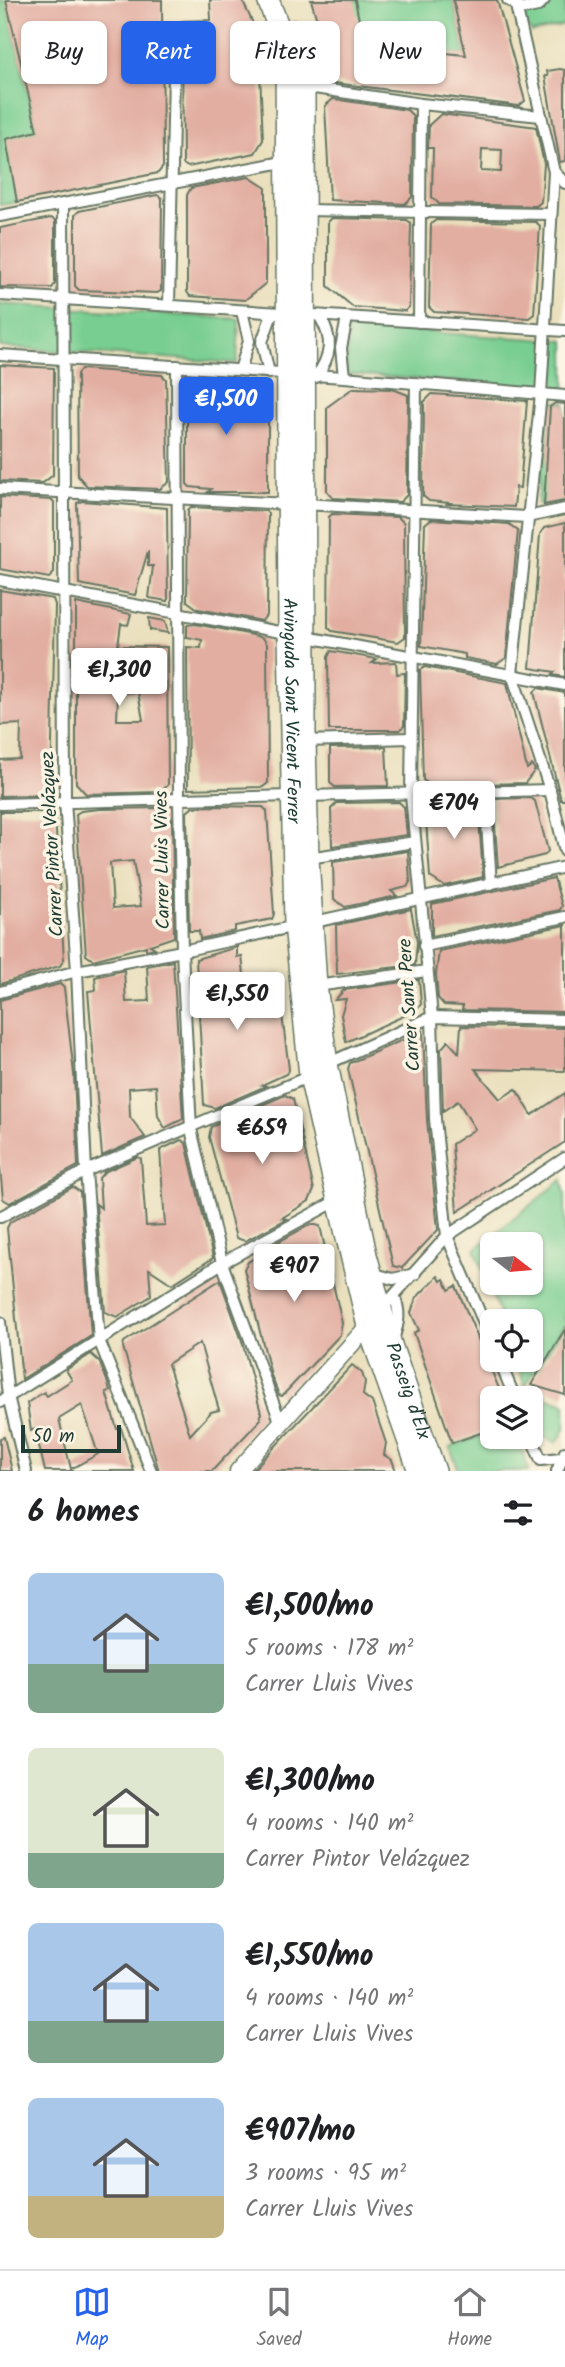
<!DOCTYPE html>
<html lang="en">
<head>
<meta charset="utf-8">
<style>
	:root { --surface:#fff; --page:#f2f2f2; --text:#202124; --muted:#757577; --line:#e0e0e0; --accent:#2563eb }
	body { margin:0; font-family:Kalam,sans-serif; background:var(--page); color:var(--text); height:100vh; display:flex; flex-direction:column; font-size:26px; white-space:nowrap }
	* { box-sizing:border-box; margin:0 }
	p { font-size:23px; color:var(--muted) }
	.icon { flex:none; width:38px; height:38px; fill:none; stroke:currentColor; stroke-width:2; stroke-linecap:round; stroke-linejoin:round }
	.map { position:relative; height:1471px; overflow:hidden }
	.panel { display:flex; flex-direction:column; background:var(--surface); flex:1 }
	.panel>* { flex:none }
	.top-card { position:absolute; left:21px; top:21px; width:523px; height:63px; display:flex; gap:14px }
	.needle { width:46px; rotate:106deg }
	.buttons { position:absolute; left:480px; top:1232px; display:grid; gap:14px }
	.buttons a { display:grid; place-items:center; width:63px; height:63px; border-radius:10px; background:var(--surface); box-shadow:0 2px 5px #0004; font-size:35px }
	.scale { position:absolute; left:21px; bottom:18px; width:100px; box-sizing:border-box; padding-left:7px; border:4px solid #1f3d34; border-top:0; font-size:19px; line-height:24px; white-space:nowrap; color:#1f3d34; -webkit-text-stroke:5px #fcf5e5; paint-order:stroke }
	.price { position:absolute; translate:-50% -60px; padding:0 16px; border-radius:7px; background:#fff; color:#222; font-size:23px; line-height:46px; filter:drop-shadow(0 2px 4px #0008) }
	.price::after { content:''; position:absolute; left:50%; top:42px; width:21px; height:16px; margin-left:-10px; background:inherit; clip-path:polygon(0 0,100% 0,50% 100%) }
	.price.current { background:var(--accent); color:#fff }
	ul { padding:0; list-style:none }
	li { display:flex; align-items:center; gap:21px; height:175px; padding:0 28px }
	li span { display:grid; place-items:center; flex:none; width:196px; height:140px; border-radius:10px; color:#555 }
	li>.icon { margin-inline-start:auto }
	span .icon { width:84px; height:84px; fill:#fffc; stroke-width:1 }
	li b { font-size:30px }
	h2 { display:flex; justify-content:space-between; align-items:center; height:84px; padding:0 28px; font-size:30px }
	.pill { padding:0 24px; border-radius:10px; background:var(--surface); box-shadow:0 2px 5px #0004; font-size:24px; line-height:63px }
	.pill.current { background:var(--accent); color:#fff }
	.dock { display:flex; justify-content:space-around; align-items:center; height:98px; border-top:2px solid var(--line); background:var(--surface); font-size:19px; color:var(--muted) }
	.dock a { display:grid; justify-items:center; gap:4px }
	.dock .current { color:var(--accent) }
	.map>svg:first-child { display:block }
</style>
</head>
<body>
<div class="map">
<svg width="565" height="1471" viewBox="0 0 565 1471">
	<rect width="100%" height="100%" fill="#fcf5e5"/>
	<filter id="ink" filterUnits="userSpaceOnUse"><feTurbulence type="fractalNoise" baseFrequency=".0143" numOctaves="2"/><feDisplacementMap in="SourceGraphic" scale="14" xChannelSelector="R" yChannelSelector="G"/><feConvolveMatrix kernelMatrix="1 2 1 2 8 2 1 2 1" color-interpolation-filters="sRGB"/></filter>
	<filter id="wash" filterUnits="userSpaceOnUse"><feTurbulence type="fractalNoise" baseFrequency=".00686" numOctaves="4" result="noise"/><feDisplacementMap in="SourceGraphic" scale="28" xChannelSelector="R" yChannelSelector="G"/><feGaussianBlur stdDeviation="1.57" result="paint"/><feColorMatrix in="noise" values="0 0 0 0 0 0 0 0 0 0 0 0 0 0 0 0 0 1.4 0 .05"/><feComposite in="paint" operator="in"/></filter>
	<g filter="url(#wash)">
		<rect width="100%" height="100%" fill="#eae0be"/>
		<g fill="#78ce91" stroke="#4c8662" stroke-width="2" fill-rule="evenodd">
			<polygon points="0,0 6,0 37,131 17,202 0,205"/>
			<polygon points="347,0 453,0 466,55 357,45"/>
			<polygon points="551,0 565,0 565,25 532,33 520,14 537,13"/>
			<polygon points="0,304 239,319 237,363 0,347"/>
			<polygon points="349,327 565,341 565,389 346,374"/>
			<polygon points="546,401 565,403 565,503 544,507 538,504"/>
			<path d="M562,1180l3,15v129l-40,62 -9,-26h14v-39h-28l-27,-72zM492,1244h38v39h-38z"/>
			<polygon points="526,1390 565,1404 565,1429 557,1443 541,1435"/>
			<polygon points="492,1432 492,1437 517,1437 529,1471 459,1471 450,1447"/>
		</g>
		<g id="blocks">
			<g fill="#e2aea2" fill-rule="evenodd">
				<polygon points="6,0 162,0 163,167 158,173 17,202 6,139 37,131"/>
				<polygon points="210,0 242,0 252,21 260,74 263,140 255,153 188,167 183,164 182,21 211,20"/>
				<polygon points="311,0 355,0 364,45 466,55 453,0 497,0 525,101 519,106 326,82 322,37"/>
				<polygon points="560,69 565,70 565,161 560,162 545,76 548,76 547,71"/>
				<polygon points="333,99 407,110 413,116 412,197 405,204 330,200 325,106"/>
				<path d="M441,114l95,13 8,37 -3,38 -5,4 -97,-2 -7,-7 1,-49h-5l1,-23zM482,149l20,1 -1,22 -20,-1z"/>
				<polygon points="249,177 266,188 266,283 245,300 190,296 187,292 187,195 191,188"/>
				<polygon points="157,195 162,198 161,291 157,293 108,291 79,290 75,286 75,215 79,211"/>
				<polygon points="51,218 55,220 55,284 52,288 0,287 0,228"/>
				<polygon points="332,218 407,220 411,223 409,307 405,311 353,307 328,286 328,222"/>
				<polygon points="436,220 536,222 540,226 534,314 529,318 434,312 429,307 431,224"/>
				<polygon points="0,365 54,368 53,475 43,483 0,481"/>
				<polygon points="81,369 162,375 166,379 169,482 160,489 87,486 78,476 77,374"/>
				<polygon points="192,378 240,381 268,406 268,492 208,492 211,489 190,487 187,484 187,382"/>
				<polygon points="353,388 393,389 408,395 407,495 400,502 333,498 327,491 327,407"/>
				<polygon points="432,394 527,401 520,488 516,487 514,507 448,504 450,503 429,501 423,496 424,402"/>
				<polygon points="555,403 565,404 565,501 544,505 550,407"/>
				<polygon points="0,497 52,500 54,502 54,573 49,578 0,569"/>
				<polygon points="82,501 167,508 168,601 149,598 153,566 148,566 148,551 135,595 79,584 77,503"/>
				<polygon points="191,507 266,511 268,514 267,614 262,621 198,609 187,601 188,510"/>
				<polygon points="332,514 398,517 404,523 405,637 398,642 332,631 328,627 329,517"/>
				<polygon points="431,519 509,524 518,531 506,658 497,664 465,658 465,654 421,646 425,524"/>
				<polygon points="565,523 565,677 552,675 555,672 530,668 540,534 544,528"/>
				<polygon points="0,590 53,599 55,605 51,788 45,795 0,796 0,760 20,759 21,724 0,725"/>
				<path d="M76,603l55,11 -3,11 -7,-1 -3,22 49,1 1,138 -8,7 -74,2 -10,-11zM138,692l5,28h-26l1,-27z"/>
				<polygon points="149,618 165,621 168,633 150,630"/>
				<polygon points="195,624 253,635 263,638 267,644 268,783 263,787 188,789 187,647 201,648 202,640 187,637 187,625"/>
				<polygon points="331,651 377,659 372,663 396,662 397,674 405,673 404,726 400,730 329,730 328,657"/>
				<polygon points="425,667 507,683 527,769 532,765 535,770 525,783 430,785 423,780 420,670"/>
				<polygon points="538,688 565,693 565,800 561,800 534,692"/>
				<polygon points="386,747 388,786 335,787 330,783 330,748"/>
				<polygon points="530,798 535,801 548,851 545,855 498,867 493,799"/>
				<polygon points="475,800 478,803 483,877 444,886 430,877 425,806 429,801"/>
				<polygon points="399,802 404,807 407,835 332,846 331,809 337,803"/>
				<polygon points="214,806 263,807 267,811 274,914 272,919 235,926 235,931 200,939 199,931 189,931 187,812 193,807"/>
				<path d="M165,808l7,11 2,118 -24,8 5,3 -9,2v-4l-53,14 -7,-5 -10,-141 5,-3 19,-2zM133,861l8,45 -28,2 -3,-45z"/>
				<polygon points="0,812 51,812 55,816 64,959 60,966 0,984"/>
				<polygon points="408,851 410,882 407,887 391,891 397,896 345,907 334,899 333,862"/>
				<polygon points="554,878 562,906 560,910 432,936 432,904"/>
				<polygon points="411,909 417,942 415,965 337,974 336,925"/>
				<polygon points="565,925 565,1012 462,1010 463,1006 444,1005 438,998 436,974 439,951"/>
				<polygon points="237,947 237,957 242,956 244,975 238,975 239,995 279,992 289,1069 286,1074 262,1085 266,1086 215,1108 204,1105 196,959"/>
				<polygon points="173,961 183,1119 165,1128 158,1116 156,1086 129,1088 130,1117 145,1137 102,1156 88,991 96,990 95,977 124,970 126,1002 149,1001 147,966"/>
				<polygon points="419,980 421,1004 417,1010 346,1042 341,1015 346,999 335,1000 344,990"/>
				<polygon points="60,984 64,988 74,1074 78,1166 10,1203 3,1199 0,1168 0,1000"/>
				<polygon points="461,1026 565,1028 565,1071 475,1069 500,1099 516,1089 532,1115 565,1093 565,1142 457,1212 452,1144 475,1129 458,1101 443,1111 441,1049 448,1041 459,1053"/>
				<polygon points="423,1031 427,1120 438,1230 402,1268 393,1266 348,1069 350,1063"/>
				<polygon points="285,1095 293,1099 314,1190 309,1201 282,1218 287,1219 245,1241 236,1238 209,1137 211,1127"/>
				<polygon points="181,1140 186,1143 213,1258 172,1284 149,1269 151,1296 117,1317 105,1312 96,1204 101,1208 99,1178 104,1172 138,1157 141,1159 146,1226 165,1225 160,1150"/>
				<polygon points="73,1187 80,1192 91,1336 22,1379 7,1228 10,1222"/>
				<polygon points="311,1224 320,1226 342,1323 340,1335 282,1396 279,1395 271,1375 244,1269 248,1262 268,1250 265,1249"/>
				<polygon points="438,1276 441,1281 444,1279 449,1290 456,1286 503,1398 492,1398 492,1429 452,1443 414,1333 419,1330 411,1313 416,1298"/>
				<path d="M220,1280l22,61 19,72 -1,7 -48,51h-53l-36,-124 1,-5zM200,1343l19,67 -8,2 -21,23 -22,-71z"/>
				<polygon points="565,1329 565,1395 531,1385"/>
				<path d="M91,1354l8,7 8,20 3,10 -4,1 11,37 4,-1 13,43h-89l-10,-42 -4,2 -4,-28 17,-11 3,4 25,-16 -6,-10zM82,1405l16,49 -27,15 -12,-50z"/>
				<polygon points="352,1365 362,1373 365,1382 363,1395 372,1402 386,1443 384,1455 392,1460 396,1471 252,1471"/>
				<polygon points="4,1437 12,1471 0,1471 0,1438"/>
			</g>
		</g>
	</g>
	<g filter="url(#ink)">
		<use href="#blocks" fill-opacity="0" stroke="#667664" stroke-width="2"/>
		<g fill="none" stroke-linecap="round" stroke-linejoin="round">
			<defs>
				<g id="street">
					<polyline points="508,0 523,9 538,6 544,0"/>
					<polyline points="516,6 554,172 541,394 512,674 550,790 565,851"/>
					<polyline points="301,86 421,104 541,116"/>
					<polyline points="554,172 565,183"/>
					<polyline points="63,204 65,801 77,971 86,1171 99,1340 151,1471"/>
					<polyline points="304,210 551,214"/>
					<polyline points="0,216 288,161"/>
					<polyline points="0,295 565,331"/>
					<polyline points="169,305 174,74"/>
					<polyline points="419,322 421,104"/>
					<polyline points="0,355 344,377 565,396"/>
					<polyline points="177,366 179,798 182,951 191,1129 222,1263 281,1424"/>
					<polyline points="240,370 249,341 242,311"/>
					<polyline points="269,373 262,342 272,314"/>
					<path d="M316,377c15,-21 18,-37 4,-60"/>
					<polyline points="344,377 341,348 347,318"/>
					<polyline points="416,383 411,795 432,1017 435,1119 447,1236 492,1342"/>
					<polyline points="0,489 288,504"/>
					<polyline points="304,504 527,517 565,509"/>
					<polyline points="0,580 565,685"/>
					<polyline points="305,741 411,738"/>
					<polyline points="485,792 491,884"/>
					<polyline points="306,796 550,790"/>
					<polyline points="0,804 290,796"/>
					<polyline points="308,858 415,842"/>
					<polyline points="424,946 565,917"/>
					<polyline points="316,986 427,971"/>
					<polyline points="0,992 77,971 182,951 565,867"/>
					<polyline points="327,1064 432,1017 565,1020"/>
					<polyline points="0,1217 86,1171 310,1076"/>
					<polyline points="371,1273 393,1279 415,1274"/>
					<polyline points="380,1311 447,1236 565,1158"/>
					<polyline points="0,1322 8,1396 26,1471"/>
					<path d="M393,1339c6,-16 8,-27 1,-43"/>
					<polyline points="499,1360 515,1398"/>
					<polyline points="0,1402 222,1263 338,1200"/>
					<polyline points="530,1434 541,1460 561,1458"/>
					<polyline points="557,1471 565,1452"/>
				</g>
				<polyline id="secondary" points="238,1471 368,1326"/>
				<g id="highway">
					<path id="s1" d="M268,0l18,46 3,588 6,290 15,152 28,124 30,126 51,145"/>
					<path id="s2" d="M296,31l8,55 1,655 3,117 8,128 11,78 39,191 25,90 44,126"/>
				</g>
			</defs>
			<use href="#street" stroke="#667664" stroke-width="14"/>
			<use href="#secondary" stroke="#667664" stroke-width="19"/>
			<use href="#highway" stroke="#667664" stroke-width="24"/>
			<use href="#street" stroke="#fff" stroke-width="10"/>
			<use href="#secondary" stroke="#fff" stroke-width="16"/>
			<use href="#highway" stroke="#fff" stroke-width="21"/>
		</g>
	</g>
	<g text-anchor="middle" dominant-baseline="central" stroke-width="7" stroke-linejoin="round" paint-order="stroke">
		<g font-size="19" fill="#1f3d34" stroke="#fcf5e5">
			<text stroke="none"><textPath href="#s1" startOffset="714">Avinguda Sant Vicent Ferrer</textPath></text>
			<text transform="translate(53 844) rotate(-93)">Carrer Pintor Velázquez</text>
			<text transform="translate(163 860) rotate(-91)">Carrer Lluis Vives</text>
			<text transform="translate(410 1005) rotate(-94)">Carrer Sant Pere</text>
			<text stroke="none"><textPath href="#s2" startOffset="1372">Passeig d'Elx</textPath></text>
		</g>
	</g>
</svg>
<div class="buttons">
<a><svg class="needle" viewBox="-14 -14 28 28"><path d="M0-13l5 13h-10z" fill="#e53935"/><path d="M0 13l5-13h-10z" fill="#757577"/></svg></a>
<a><svg class="icon" aria-label="locate" viewBox="0 0 24 24"><circle cx="12" cy="12" r="6"/><path d="M12 2v4M12 18v4M2 12h4M18 12h4"/></svg></a>
<a><svg class="icon" aria-label="layers" viewBox="0 0 24 24"><path d="M12 4l9 5-9 5-9-5zM3 14l9 5 9-5"/></svg></a>
</div>
<div class="scale">50 m</div>
<b class="price current" style="left:226px;top:437px">€1,500</b>
<b class="price" style="left:119px;top:708px">€1,300</b>
<b class="price" style="left:454px;top:841px">€704</b>
<b class="price" style="left:237px;top:1032px">€1,550</b>
<b class="price" style="left:262px;top:1166px">€659</b>
<b class="price" style="left:294px;top:1304px">€907</b>
<div class="top-card">
<a class="pill">Buy</a>
<a class="pill current">Rent</a>
<a class="pill">Filters</a>
<a class="pill">New</a>
</div>
</div>
<section class="panel">
<h2>6 homes<svg class="icon" aria-label="filters" viewBox="0 0 24 24"><path d="M4 7h16M4 17h16"/><circle cx="9" cy="7" r="2"/><circle cx="15" cy="17" r="2"/></svg></h2>
<ul>
<li><span style="background:linear-gradient(#a9c7e8 65%,#7fa58c 0)"><svg class="icon" aria-label="home" viewBox="0 0 24 24"><path d="M3 11l9-7 9 7M6 9v11h12V9"/></svg></span><div><b>€1,500/mo</b><p>5 rooms · 178 m²</p><p>Carrer Lluis Vives</p></div></li>
<li><span style="background:linear-gradient(#dfe7d0 75%,#7fa58c 0)"><svg class="icon" aria-label="home" viewBox="0 0 24 24"><path d="M3 11l9-7 9 7M6 9v11h12V9"/></svg></span><div><b>€1,300/mo</b><p>4 rooms · 140 m²</p><p>Carrer Pintor Velázquez</p></div></li>
<li><span style="background:linear-gradient(#a9c7e8 70%,#7fa58c 0)"><svg class="icon" aria-label="home" viewBox="0 0 24 24"><path d="M3 11l9-7 9 7M6 9v11h12V9"/></svg></span><div><b>€1,550/mo</b><p>4 rooms · 140 m²</p><p>Carrer Lluis Vives</p></div></li>
<li><span style="background:linear-gradient(#a9c7e8 70%,#c2b280 0)"><svg class="icon" aria-label="home" viewBox="0 0 24 24"><path d="M3 11l9-7 9 7M6 9v11h12V9"/></svg></span><div><b>€907/mo</b><p>3 rooms · 95 m²</p><p>Carrer Lluis Vives</p></div></li>
</ul>
</section>
<nav class="dock">
<a class="current"><svg class="icon" aria-label="map" viewBox="0 0 24 24"><path d="M3 6l6-2 6 2 6-2v14l-6 2-6-2-6 2zM9 4v14M15 6v14"/></svg>Map</a>
<a><svg class="icon" aria-label="saved" viewBox="0 0 24 24"><path d="M7 4h10v16l-5-4-5 4z"/></svg>Saved</a>
<a><svg class="icon" aria-label="home" viewBox="0 0 24 24"><path d="M3 11l9-7 9 7M6 9v11h12V9"/></svg>Home</a>
</nav>
</body>
</html>
